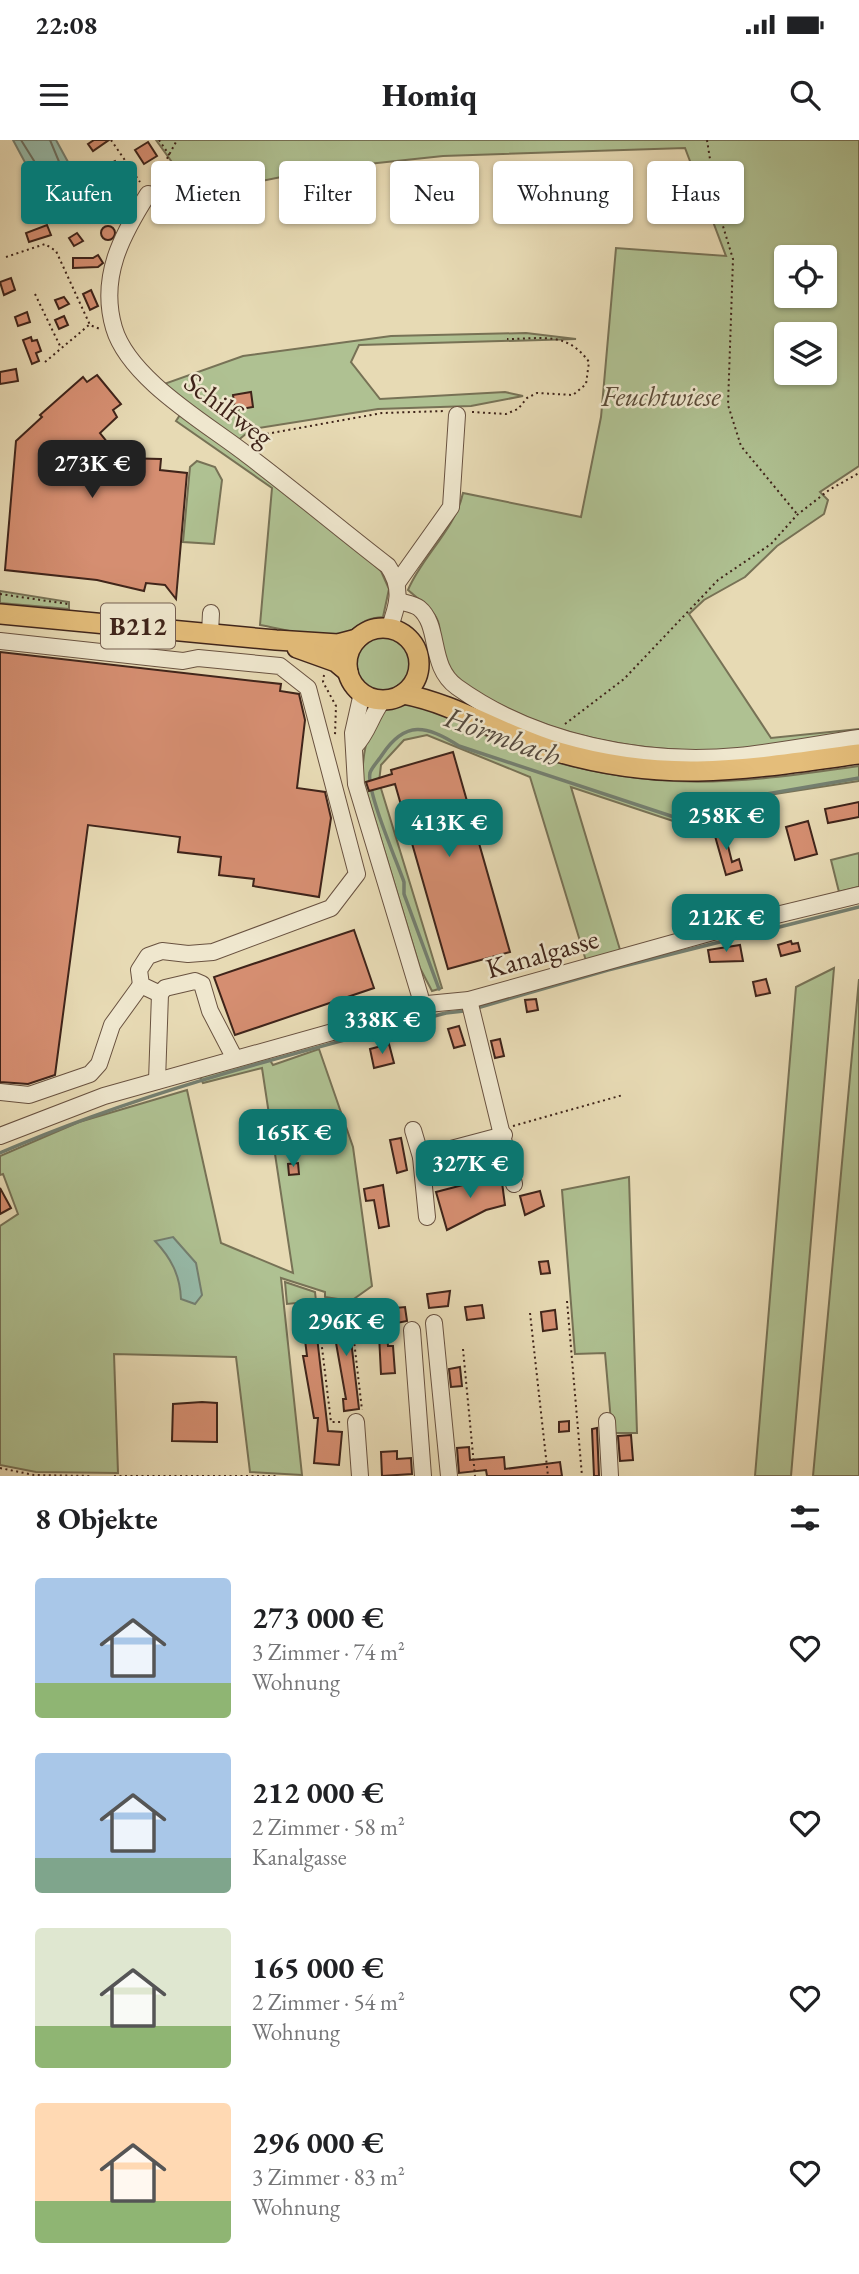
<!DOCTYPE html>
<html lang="de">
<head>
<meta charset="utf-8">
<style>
	:root { --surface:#fff; --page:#f2f2f2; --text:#202124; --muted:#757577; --accent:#0f766e }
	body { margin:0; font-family:"EB Garamond",serif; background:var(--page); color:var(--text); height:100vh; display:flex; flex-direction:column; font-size:26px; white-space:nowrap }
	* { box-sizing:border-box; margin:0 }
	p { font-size:23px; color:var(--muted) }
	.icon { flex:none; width:38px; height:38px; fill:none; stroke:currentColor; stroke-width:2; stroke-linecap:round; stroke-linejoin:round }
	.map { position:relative; height:1336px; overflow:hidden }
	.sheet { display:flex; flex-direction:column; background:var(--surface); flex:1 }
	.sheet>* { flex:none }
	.guide { position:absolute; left:21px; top:21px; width:817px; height:63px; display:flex; gap:14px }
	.tools { position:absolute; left:774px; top:105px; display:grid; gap:14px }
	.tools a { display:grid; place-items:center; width:63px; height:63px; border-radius:7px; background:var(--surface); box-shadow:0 2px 5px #0004; font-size:35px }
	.price { position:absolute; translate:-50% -60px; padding:0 16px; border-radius:14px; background:var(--accent); color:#fff; font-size:23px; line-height:46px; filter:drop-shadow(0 2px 4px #0008) }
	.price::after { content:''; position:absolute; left:50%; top:42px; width:21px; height:16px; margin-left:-10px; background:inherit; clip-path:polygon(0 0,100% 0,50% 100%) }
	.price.active { background:#222; color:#fff }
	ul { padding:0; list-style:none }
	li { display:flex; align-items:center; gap:21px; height:175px; padding:0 35px }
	li span { display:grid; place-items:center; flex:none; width:196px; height:140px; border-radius:7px; color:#555 }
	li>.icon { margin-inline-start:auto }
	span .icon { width:84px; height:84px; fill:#fffc; stroke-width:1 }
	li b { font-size:30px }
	h2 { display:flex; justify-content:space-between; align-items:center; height:84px; padding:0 35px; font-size:30px }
	.tag { padding:0 24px; border-radius:7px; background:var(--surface); box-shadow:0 2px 5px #0004; font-size:24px; line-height:63px }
	.tag.active { background:var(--accent); color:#fff }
	.status { display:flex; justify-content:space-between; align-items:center; height:49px; padding:0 35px; background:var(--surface); direction:ltr }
	.status svg { height:19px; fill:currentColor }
	header { display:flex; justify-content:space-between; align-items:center; height:91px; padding:0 35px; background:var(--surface); font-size:32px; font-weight:800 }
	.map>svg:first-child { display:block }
</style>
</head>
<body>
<div class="status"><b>22:08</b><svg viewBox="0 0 49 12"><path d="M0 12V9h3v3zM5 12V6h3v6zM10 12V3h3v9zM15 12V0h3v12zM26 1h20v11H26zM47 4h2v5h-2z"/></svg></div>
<header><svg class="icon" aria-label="menu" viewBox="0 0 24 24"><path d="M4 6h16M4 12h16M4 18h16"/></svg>Homiq<svg class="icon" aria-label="search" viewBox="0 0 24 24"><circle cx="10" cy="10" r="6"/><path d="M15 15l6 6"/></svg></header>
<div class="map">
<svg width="859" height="1336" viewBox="0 0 859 1336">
	<rect width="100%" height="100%" fill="#e7dab4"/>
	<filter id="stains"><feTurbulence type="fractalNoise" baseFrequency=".00286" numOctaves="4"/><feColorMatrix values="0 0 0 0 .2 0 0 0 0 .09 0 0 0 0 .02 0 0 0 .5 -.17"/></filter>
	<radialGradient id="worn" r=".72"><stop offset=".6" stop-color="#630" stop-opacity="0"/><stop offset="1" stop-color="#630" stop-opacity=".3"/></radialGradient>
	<g fill="#afc192" stroke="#777256" stroke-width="2" fill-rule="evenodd">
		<path d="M156,0h703v326l-39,26 8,8 -4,14 -47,32 -32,31 -41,23 -15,14 82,124 88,-9v3c-36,6 -74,16 -110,18 -85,4 -171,-5 -248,-45 -16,-8 -40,-19 -53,-34 -11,-13 -6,-31 -9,-46 -3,-15 -20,-25 -31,-35 14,-34 47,-60 55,-97l118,24 20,-100 15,-169 110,8 -41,-108 -242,8 -122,13 -174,35 27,-39zM786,117h38v39h-38zM786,194h38v39h-38z"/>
		<polygon points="526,193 576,199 359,205 351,222 380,259 505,252 523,256 471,266 378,269 252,289 236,302 164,244 243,216 391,196"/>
		<path d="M180,275l123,87 78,69 8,18 -6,28c-24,2 -22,10 -40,18 -15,7 -64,-7 -83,-10l12,-137 -96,-67z"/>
		<polygon points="197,321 215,327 222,340 214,404 183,402 190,327"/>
		<polygon points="0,451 69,462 69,469 0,463"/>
		<circle cx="382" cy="524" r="28"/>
		<path d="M407,564c42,4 77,36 117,49 128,40 205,32 335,13v15l-97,15 -71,24 -18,1 -102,-34 50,166 -34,11 -57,-187 -103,-42 -23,5 -23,25 -2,17 63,206 -10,3 -12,-23 -58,-191c1,-19 4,-56 23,-67 6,-4 16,-5 22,-6z"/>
		<polygon points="859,713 859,747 839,752 831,720"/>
		<polygon points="834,828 791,1336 755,1336 796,847"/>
		<polygon points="859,839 859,1336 813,1336"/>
		<polygon points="319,909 353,1007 372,1146 351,1161 325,1157 325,1152 281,1138 302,1335 250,1332 236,1217 114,1214 118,1333 36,1332 0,1325 0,1086 18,1074 3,1034 0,1035 0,1016 79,982 187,950 221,1103 293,1133 262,928 203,943 200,937 268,917 273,925"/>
		<polygon points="629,1037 637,1293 612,1293 605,1213 575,1214 562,1050"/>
		<polygon points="285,1142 315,1152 316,1161 287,1164"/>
	</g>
	<g fill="#97bbaa" stroke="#747f70" stroke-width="2">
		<polygon points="13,0 56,0 68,22 66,31 35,41"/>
		<path d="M173,1097l23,26 6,32 -7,9 -14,-5c-1,-24 -10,-41 -26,-58z"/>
	</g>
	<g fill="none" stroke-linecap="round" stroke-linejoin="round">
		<polyline stroke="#6b7062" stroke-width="2" points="21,0 41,32 60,24 50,0"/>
		<g stroke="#747f70" stroke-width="3.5">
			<path d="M439,849l-35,-95v-12c-7,-20 -38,-92 -34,-109 1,-5 9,-13 12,-18 23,-35 45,-30 77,-9l221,73h10l71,-24 98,-17"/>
			<polyline points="477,868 608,830 859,767"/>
			<path d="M0,1013c143,-62 296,-100 446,-140l18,-2"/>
		</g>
	</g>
	<g fill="#d58e71" stroke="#3f241a" stroke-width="2">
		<polygon points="94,0 109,0 93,11 88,4"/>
		<polygon points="148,2 157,16 144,24 135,10"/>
		<polygon points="115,21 133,50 123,56 106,26"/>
		<polygon points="58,64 64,77 50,83 44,70"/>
		<polygon points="47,85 51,95 29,102 26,93"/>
		<circle cx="108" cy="93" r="7"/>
		<polygon points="77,93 83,101 74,106 69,98"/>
		<polygon points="98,115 103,123 98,127 73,128 73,118 93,118"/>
		<polygon points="11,138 15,150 4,155 0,142"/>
		<polygon points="91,150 98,166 90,170 83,154"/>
		<polygon points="64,157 69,164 59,169 55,160"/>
		<polygon points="27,172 30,182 18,186 15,177"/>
		<polygon points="64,176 68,185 59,189 55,180"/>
		<polygon points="31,197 32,201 37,200 41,211 36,213 39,221 32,224 23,200"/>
		<polygon points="16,229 18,241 0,244 0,232"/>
		<polygon points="97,235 121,264 113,270 117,277 100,293 120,318 161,319 160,330 187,333 176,459 165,445 146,443 144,451 97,440 5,430 16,301 42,277 40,275 83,237 87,242"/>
		<polygon points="251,252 253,267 235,270 233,255"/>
		<polygon points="0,512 281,544 280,551 299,554 305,580 297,648 325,652 331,678 319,757 253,746 254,739 219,735 221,717 178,712 180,697 88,685 55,935 28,944 0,942"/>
		<polygon points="453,612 510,812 448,829 395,644 369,651 366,642 392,634 391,630"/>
		<polygon points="859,662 859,677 828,683 825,669"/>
		<polygon points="808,681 817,714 795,720 786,687"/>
		<polygon points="723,686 732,722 739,719 742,730 726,735 713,689"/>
		<polygon points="354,790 374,848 235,895 214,837"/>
		<polygon points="791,801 792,804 798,803 800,811 781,816 778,805"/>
		<polygon points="740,805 743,821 710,822 708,810"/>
		<polygon points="766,839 770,853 756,856 753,842"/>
		<polygon points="536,859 538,870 527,872 525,860"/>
		<polygon points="459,886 465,905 454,908 448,889"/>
		<polygon points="500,899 504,916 495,918 491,901"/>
		<polygon points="389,904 394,923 374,928 370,909"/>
		<polygon points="401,998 407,1030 397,1033 390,1000"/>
		<polygon points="298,1023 299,1034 289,1035 288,1024"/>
		<polygon points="501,1035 505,1065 486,1070 447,1090 436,1052"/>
		<polygon points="383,1045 389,1086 379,1088 374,1060 366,1061 364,1049"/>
		<polygon points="0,1048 11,1068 0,1074"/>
		<polygon points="540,1051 544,1066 525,1075 520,1056"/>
		<polygon points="548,1121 550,1133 541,1134 539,1122"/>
		<polygon points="450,1151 448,1166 429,1168 427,1154"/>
		<polygon points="384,1162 385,1169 405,1167 407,1181 386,1185 388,1206 393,1206 395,1233 381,1234 379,1195 375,1195 372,1163"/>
		<polygon points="482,1165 484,1178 467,1180 465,1167"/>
		<polygon points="347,1166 359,1269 344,1271 343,1259 346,1259 336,1203 339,1202 336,1178 333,1178 332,1168"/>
		<polygon points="555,1170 557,1189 543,1191 541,1172"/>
		<polygon points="315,1180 328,1291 342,1292 339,1325 314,1323 318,1278 314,1278 303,1216 307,1216 304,1192 301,1192 300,1182"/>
		<polygon points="460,1227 462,1246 451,1247 449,1229"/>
		<polygon points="202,1262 217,1263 217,1302 172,1301 173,1264"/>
		<polygon points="569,1281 569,1291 559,1292 559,1282"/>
		<polygon points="597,1288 599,1336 594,1336 592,1289"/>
		<polygon points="631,1295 633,1320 620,1321 618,1296"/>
		<polygon points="469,1307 470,1320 504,1317 505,1329 560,1322 562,1336 487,1336 486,1330 459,1333 457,1308"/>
		<polygon points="397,1311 397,1319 411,1318 412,1334 382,1336 381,1312"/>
	</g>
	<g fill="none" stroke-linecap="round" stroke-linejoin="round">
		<defs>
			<g id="minor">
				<path d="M148,54c-26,41 -49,83 -34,134 15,51 92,95 132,126 48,36 94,75 142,112 15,22 10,39 1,63"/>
				<polyline points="397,443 451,367 457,275"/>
				<path d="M399,461c6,2 15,3 20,7 22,18 9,58 38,79 78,56 187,78 281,69 40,-4 81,-12 121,-18"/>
				<polyline points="210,493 211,473"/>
				<polyline points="0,501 183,521 198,518 280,526 308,548 357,734 331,768 213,812 188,814 162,811 148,816 139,830 141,845 160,854"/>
				<polyline points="362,553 353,593 356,644 420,856 417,865"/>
				<path d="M355,606c13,-13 16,-31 28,-46"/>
				<polyline points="469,860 514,1044"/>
				<polyline points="157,941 160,854 165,848 195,841 202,844 210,871 235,919"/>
				<polyline points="0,952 29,955 90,934 99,924 112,885 141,845"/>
				<polyline points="413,990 421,1017"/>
				<polyline points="0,996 104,956 411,870 417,865 469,860 752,781 859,755"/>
				<polyline points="427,1077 421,1017 504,995"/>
				<polyline points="434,1183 449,1336"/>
				<polyline points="412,1190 423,1336"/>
				<polyline points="607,1281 610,1336"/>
				<polyline points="356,1282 360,1336"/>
			</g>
			<g id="major">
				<polyline points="0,474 276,500 338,504 357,499"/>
				<circle cx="383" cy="524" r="36"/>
				<polyline points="297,508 336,522 348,532"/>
				<path d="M403,554c54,10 102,43 155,58 110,32 191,17 301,2"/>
			</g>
		</defs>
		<use href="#minor" stroke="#695240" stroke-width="18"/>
		<use href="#major" stroke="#3f241a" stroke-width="22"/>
		<g stroke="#3f241a" stroke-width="2" stroke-dasharray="2 3.5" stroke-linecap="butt">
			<polyline points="111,0 140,42"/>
			<polyline points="159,0 170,16"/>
			<polyline points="707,0 718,70 733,119 728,265 741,306 797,374"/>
			<polyline points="154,43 177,0"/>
			<polyline points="6,117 45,104 56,111 90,185 100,189"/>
			<polyline points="35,154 61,208"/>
			<polyline points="45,222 89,185"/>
			<path d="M472,272l34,2 12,-5 9,-11 10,-5 36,2 13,-11 3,-22c-22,-31 -47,-23 -82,-23"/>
			<polyline points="251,299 266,294 382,273 445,271"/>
			<polyline points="0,454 68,464"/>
			<polyline points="363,485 377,480"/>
			<polyline points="324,535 323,542 336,566 335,595"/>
			<polyline points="565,584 624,539 718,440 771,404 797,375 829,350 859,333"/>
			<polyline points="513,986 623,955"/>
			<polyline points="316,1158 331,1282 341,1282"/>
			<polyline points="567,1161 582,1336"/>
			<polyline points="350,1166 362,1270"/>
			<polyline points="530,1173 548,1336"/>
			<polyline points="463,1209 475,1336"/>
			<polyline points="0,1328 34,1335 92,1336"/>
			<polyline points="114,1336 279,1336"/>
		</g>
		<use href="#minor" stroke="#efe7ce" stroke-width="16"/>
		<use href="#major" stroke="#e4bd7a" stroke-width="19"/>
	</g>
	<g text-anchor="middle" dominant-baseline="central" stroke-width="5" stroke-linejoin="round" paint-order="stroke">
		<rect fill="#efe7ce" stroke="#745e50" stroke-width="2" x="101" y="463.5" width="74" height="45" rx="5"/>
		<g font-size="26" font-weight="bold" fill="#3f241a">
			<text x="138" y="486">B212</text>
		</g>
		<g font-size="28" font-style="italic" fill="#5b4b38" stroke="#efe7ce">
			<text x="661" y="256">Feuchtwiese</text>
		</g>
		<g font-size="28" fill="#3f241a" stroke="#efe7ce">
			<text transform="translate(229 269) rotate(37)">Schilfweg</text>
			<text transform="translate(542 813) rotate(-16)">Kanalgasse</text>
		</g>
		<g font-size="30" font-style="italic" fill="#554a3e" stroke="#efe7ce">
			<text transform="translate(503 596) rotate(20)">Hörmbach</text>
		</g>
	</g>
	<rect width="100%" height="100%" filter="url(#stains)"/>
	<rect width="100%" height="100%" fill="url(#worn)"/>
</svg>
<div class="tools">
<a><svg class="icon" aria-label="locate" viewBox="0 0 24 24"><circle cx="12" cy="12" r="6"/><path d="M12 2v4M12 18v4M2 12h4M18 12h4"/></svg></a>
<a><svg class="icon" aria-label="layers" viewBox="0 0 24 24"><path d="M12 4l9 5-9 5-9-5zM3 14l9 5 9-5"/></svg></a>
</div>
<b class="price active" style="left:92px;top:360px">273K €</b>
<b class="price" style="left:726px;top:712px">258K €</b>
<b class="price" style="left:449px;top:719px">413K €</b>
<b class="price" style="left:726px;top:814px">212K €</b>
<b class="price" style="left:382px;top:916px">338K €</b>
<b class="price" style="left:293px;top:1029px">165K €</b>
<b class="price" style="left:470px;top:1060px">327K €</b>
<b class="price" style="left:346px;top:1218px">296K €</b>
<div class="guide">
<a class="tag active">Kaufen</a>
<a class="tag">Mieten</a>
<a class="tag">Filter</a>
<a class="tag">Neu</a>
<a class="tag">Wohnung</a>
<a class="tag">Haus</a>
</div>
</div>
<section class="sheet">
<h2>8 Objekte<svg class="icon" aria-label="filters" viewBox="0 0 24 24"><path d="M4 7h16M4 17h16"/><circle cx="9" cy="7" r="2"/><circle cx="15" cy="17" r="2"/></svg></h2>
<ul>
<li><span style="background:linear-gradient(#a9c7e8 75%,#8fb573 0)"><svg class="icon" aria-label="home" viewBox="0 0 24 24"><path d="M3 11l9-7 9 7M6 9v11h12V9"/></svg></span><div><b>273 000 €</b><p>3 Zimmer · 74 m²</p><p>Wohnung</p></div><svg class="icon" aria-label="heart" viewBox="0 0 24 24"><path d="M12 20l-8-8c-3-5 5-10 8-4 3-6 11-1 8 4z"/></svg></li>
<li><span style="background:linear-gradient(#a9c7e8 75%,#7fa58c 0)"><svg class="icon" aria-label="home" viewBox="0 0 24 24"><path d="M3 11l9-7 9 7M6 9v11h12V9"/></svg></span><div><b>212 000 €</b><p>2 Zimmer · 58 m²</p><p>Kanalgasse</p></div><svg class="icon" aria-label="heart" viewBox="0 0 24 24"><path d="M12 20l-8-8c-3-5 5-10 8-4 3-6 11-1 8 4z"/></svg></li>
<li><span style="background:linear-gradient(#dfe7d0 70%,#8fb573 0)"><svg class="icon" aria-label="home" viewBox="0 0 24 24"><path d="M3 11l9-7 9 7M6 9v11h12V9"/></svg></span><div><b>165 000 €</b><p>2 Zimmer · 54 m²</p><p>Wohnung</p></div><svg class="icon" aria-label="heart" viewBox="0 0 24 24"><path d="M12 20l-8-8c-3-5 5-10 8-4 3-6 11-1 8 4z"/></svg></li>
<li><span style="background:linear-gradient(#ffd9b3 70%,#8fb573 0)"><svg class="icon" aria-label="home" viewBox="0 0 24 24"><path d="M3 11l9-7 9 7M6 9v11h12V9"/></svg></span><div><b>296 000 €</b><p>3 Zimmer · 83 m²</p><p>Wohnung</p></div><svg class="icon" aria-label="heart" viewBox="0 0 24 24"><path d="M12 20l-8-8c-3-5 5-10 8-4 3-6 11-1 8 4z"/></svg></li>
</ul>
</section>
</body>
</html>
